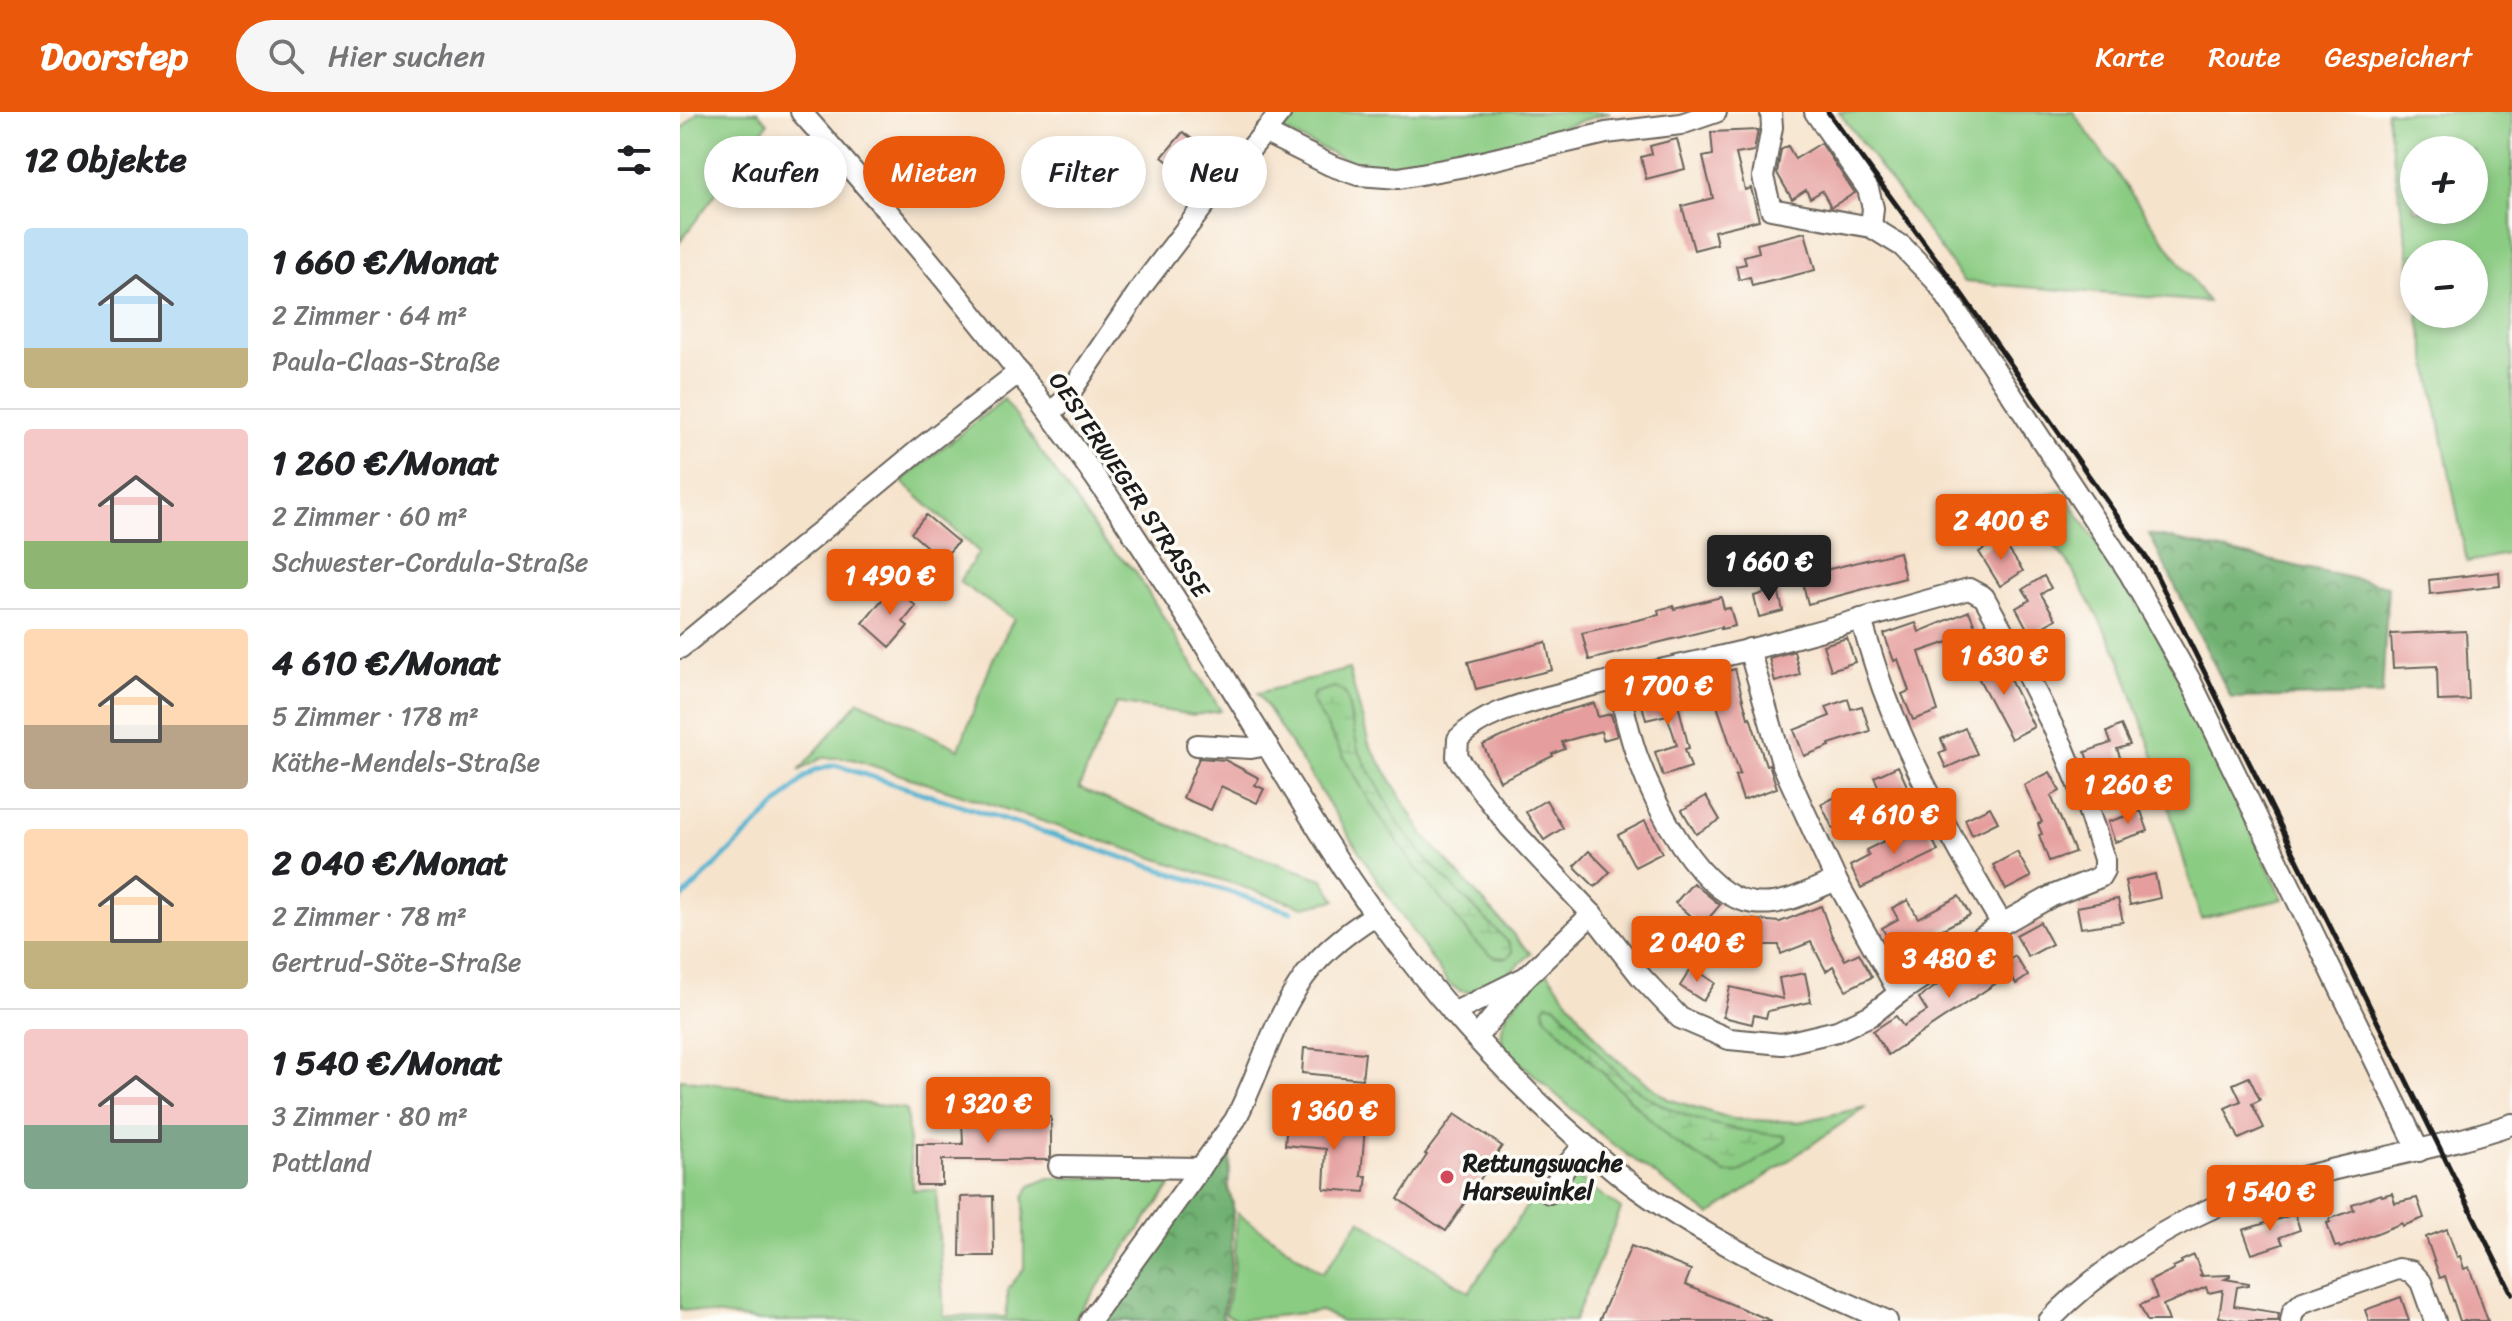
<!DOCTYPE html>
<html lang="de">
<head>
<meta charset="utf-8">
<style>
	:root { --surface:#fff; --page:#f6f6f6; --text:#202124; --muted:#757577; --line:#e0e0e0; --accent:#ea580c }
	body { margin:0; font-family:Sriracha,sans-serif; background:var(--page); color:var(--text); height:100vh; display:flex; flex-direction:column; font-size:30px; white-space:nowrap }
	* { box-sizing:border-box; margin:0 }
	p { font-size:26px; color:var(--muted) }
	.icon { flex:none; width:44px; height:44px; fill:none; stroke:currentColor; stroke-width:2; stroke-linecap:round; stroke-linejoin:round }
	.map { position:relative; flex:1; overflow:hidden }
	.panel { display:flex; flex-direction:column; background:var(--surface); width:680px }
	.panel>* { flex:none }
	.guide { position:absolute; left:24px; top:24px; width:760px; height:72px; display:flex; gap:16px }
	.fabs { position:absolute; left:1720px; top:24px; display:grid; gap:16px }
	.fabs a { display:grid; place-items:center; width:88px; height:88px; border-radius:50%; background:var(--surface); box-shadow:0 4px 12px #0003; font-size:40px }
	.price { position:absolute; translate:-50% -68px; padding:0 18px; border-radius:8px; background:var(--accent); color:#fff; font-size:26px; line-height:52px; filter:drop-shadow(0 2px 4px #0008) }
	.price::after { content:''; position:absolute; left:50%; top:48px; width:24px; height:18px; margin-left:-12px; background:inherit; clip-path:polygon(0 0,100% 0,50% 100%) }
	.price.current { background:#222; color:#fff }
	ul { padding:0; list-style:none }
	li { display:flex; align-items:center; gap:24px; height:200px; padding:0 24px }
	li+li { border-top:2px solid var(--line) }
	li span { display:grid; place-items:center; flex:none; width:224px; height:160px; border-radius:8px; color:#555 }
	li>.icon { margin-inline-start:auto }
	span .icon { width:96px; height:96px; fill:#fffc; stroke-width:1 }
	li b { font-size:34px }
	h2 { display:flex; justify-content:space-between; align-items:center; height:96px; padding:0 24px; font-size:34px }
	.chip { padding:0 28px; border-radius:36px; background:var(--surface); box-shadow:0 4px 12px #0003; font-size:28px; line-height:72px }
	.chip.current { background:var(--accent); color:#fff }
	header { display:flex; align-items:center; gap:48px; box-sizing:border-box; height:112px; padding:0 40px; background:var(--accent); color:#fff }
	header strong { font-size:38px }
	nav { display:flex; gap:44px; margin-inline-start:auto; font-size:28px }
	.search { width:560px; height:72px; background:var(--page); display:flex; align-items:center; gap:20px; box-sizing:border-box; padding:0 28px; border-radius:44px; color:var(--muted); font-size:30px }
	main { display:flex; flex:1; min-height:0 }
	.map>svg:first-child { display:block }
</style>
</head>
<body>
<header>
<strong>Doorstep</strong>
<div class="search"><svg class="icon" aria-label="search" viewBox="0 0 24 24"><circle cx="10" cy="10" r="6"/><path d="M15 15l6 6"/></svg>Hier suchen</div>
<nav><a>Karte</a><a>Route</a><a>Gespeichert</a></nav>
</header>
<main>
<section class="panel">
<h2>12 Objekte<svg class="icon" aria-label="filters" viewBox="0 0 24 24"><path d="M4 7h16M4 17h16"/><circle cx="9" cy="7" r="2"/><circle cx="15" cy="17" r="2"/></svg></h2>
<ul>
<li><span style="background:linear-gradient(#bfe0f5 75%,#c2b280 0)"><svg class="icon" aria-label="home" viewBox="0 0 24 24"><path d="M3 11l9-7 9 7M6 9v11h12V9"/></svg></span><div><b>1 660 €/Monat</b><p>2 Zimmer · 64 m²</p><p>Paula-Claas-Straße</p></div></li>
<li><span style="background:linear-gradient(#f6c9c9 70%,#8fb573 0)"><svg class="icon" aria-label="home" viewBox="0 0 24 24"><path d="M3 11l9-7 9 7M6 9v11h12V9"/></svg></span><div><b>1 260 €/Monat</b><p>2 Zimmer · 60 m²</p><p>Schwester-Cordula-Straße</p></div></li>
<li><span style="background:linear-gradient(#ffd9b3 60%,#b9a48a 0)"><svg class="icon" aria-label="home" viewBox="0 0 24 24"><path d="M3 11l9-7 9 7M6 9v11h12V9"/></svg></span><div><b>4 610 €/Monat</b><p>5 Zimmer · 178 m²</p><p>Käthe-Mendels-Straße</p></div></li>
<li><span style="background:linear-gradient(#ffd9b3 70%,#c2b280 0)"><svg class="icon" aria-label="home" viewBox="0 0 24 24"><path d="M3 11l9-7 9 7M6 9v11h12V9"/></svg></span><div><b>2 040 €/Monat</b><p>2 Zimmer · 78 m²</p><p>Gertrud-Söte-Straße</p></div></li>
<li><span style="background:linear-gradient(#f6c9c9 60%,#7fa58c 0)"><svg class="icon" aria-label="home" viewBox="0 0 24 24"><path d="M3 11l9-7 9 7M6 9v11h12V9"/></svg></span><div><b>1 540 €/Monat</b><p>3 Zimmer · 80 m²</p><p>Pattland</p></div></li>
</ul>
</section>
<div class="map">
<svg width="1832" height="1209" viewBox="0 0 1832 1209">
	<defs>
		<pattern id="forest-crowns" width="20" height="18" patternUnits="userSpaceOnUse" patternTransform="scale(2)"><rect width="20" height="18" fill="#70b071"/><path d="M2 6a3 3 0 1 1 6 0M12 15a3 3 0 1 1 6 0" fill="none" stroke="#5b8e5c"/></pattern>
		<pattern id="wetland-marsh" width="20" height="14" patternUnits="userSpaceOnUse" patternTransform="scale(2)"><rect width="20" height="14" fill="#8bcc83"/><path d="M1 5h8M5 5V1M11 12h8M15 12V8" fill="none" stroke="#77af71"/></pattern>
	</defs>
	<rect width="100%" height="100%" fill="#fdfcf7"/>
	<filter id="ink" filterUnits="userSpaceOnUse"><feTurbulence type="fractalNoise" baseFrequency=".0125" numOctaves="2"/><feDisplacementMap in="SourceGraphic" scale="16" xChannelSelector="R" yChannelSelector="G"/><feConvolveMatrix kernelMatrix="1 2 1 2 8 2 1 2 1" color-interpolation-filters="sRGB"/></filter>
	<filter id="wash" filterUnits="userSpaceOnUse"><feTurbulence type="fractalNoise" baseFrequency=".006" numOctaves="4" result="noise"/><feDisplacementMap in="SourceGraphic" scale="32" xChannelSelector="R" yChannelSelector="G"/><feGaussianBlur stdDeviation="1.8" result="paint"/><feColorMatrix in="noise" values="0 0 0 0 0 0 0 0 0 0 0 0 0 0 0 0 0 1.4 0 .05"/><feComposite in="paint" operator="in"/></filter>
	<g filter="url(#wash)">
		<rect width="100%" height="100%" fill="#f6e3cc"/>
		<g fill="#8bcc83" stroke="#547450" stroke-width="2" fill-rule="evenodd">
			<polygon points="18,0 78,0 88,11 0,130 0,19"/>
			<polygon points="610,0 930,0 867,20 731,57 684,56 597,16"/>
			<polygon points="1159,0 1393,0 1528,190 1285,170"/>
			<path d="M1706,0h126v441l-45,9 -49,-248h56v-60h-60v33zM1734,38h60v60h-60z"/>
			<polygon points="324,287 426,432 455,459 541,599 514,603 436,591 399,676 504,719 643,767 656,788 624,795 169,646 142,646 119,659 179,589 279,637 313,547 334,507 279,470 299,440 221,369"/>
			<polygon points="1382,378 1478,523 1603,787 1521,807 1476,651 1438,542 1389,452 1338,389"/>
			<polygon points="669,557 689,632 745,725 851,842 823,866 795,880 780,879 768,871 698,769 578,581"/>
			<path d="M867,860l60,80 61,47 65,20 66,3 67,-15 -156,108 -104,-76 -100,-89c-18,-31 22,-59 41,-78z"/>
			<polygon points="0,967 226,997 233,1078 256,1078 264,1204 326,1205 328,1177 344,1157 344,1085 350,1074 369,1066 497,1065 393,1209 80,1209 0,1197"/>
			<polygon points="894,1063 941,1097 894,1209 661,1209 641,1199 558,1208 545,1202 554,1158 557,1101 643,1161 680,1108 789,1180 853,1085 871,1097"/>
		</g>
		<g fill="url(#forest-crowns)" stroke="#466646" stroke-width="2">
			<polygon points="1469,422 1708,474 1702,583 1551,586"/>
			<polygon points="552,1034 548,1076 553,1092 551,1158 542,1204 548,1209 421,1209 534,1049"/>
		</g>
		<g fill="url(#wetland-marsh)" stroke="#547450" stroke-width="2">
			<polygon points="655,575 666,582 678,638 719,712 748,749 829,831 833,840 827,846 815,845 798,833 732,751 690,690 631,587 634,581"/>
			<path d="M867,891l10,3c23,25 45,55 72,77 44,37 100,47 156,53l1,5 -47,32h-14l-54,-33 -126,-124 -1,-8z"/>
		</g>
		<g fill="none" stroke-linecap="round" stroke-linejoin="round">
			<polyline stroke="#51b2d0" stroke-width="5" points="0,788 124,666 135,658 155,653 612,800"/>
		</g>
		<g id="blocks">
			<g fill="#e59e9d">
				<polygon points="1078,18 1074,39 1056,42 1065,78 1071,76 1079,108 1034,119 1037,132 1014,138 1002,94 1033,86 1023,45 1033,43 1031,20"/>
				<polygon points="503,20 539,48 519,74 482,45"/>
				<polygon points="997,27 1005,57 966,67 961,45 972,42 970,34"/>
				<polygon points="1141,31 1175,81 1151,95 1142,79 1130,86 1126,78 1112,87 1097,61 1101,38 1108,34 1115,47"/>
				<polygon points="1125,120 1135,158 1072,174 1070,165 1059,168 1056,154 1066,152 1064,144 1079,140 1077,132"/>
				<polygon points="246,403 278,430 262,448 231,421"/>
				<polygon points="1321,426 1343,459 1320,474 1299,440"/>
				<polygon points="1219,440 1225,466 1128,492 1121,464"/>
				<polygon points="1819,460 1820,474 1750,482 1749,468"/>
				<polygon points="1364,464 1371,476 1361,482 1376,507 1350,522 1336,496 1350,488 1343,477"/>
				<polygon points="213,474 236,494 223,510 228,514 210,535 183,511"/>
				<polygon points="1098,477 1103,499 1079,505 1074,484"/>
				<polygon points="1041,485 1044,497 1050,496 1055,514 1041,517 1041,515 909,548 902,521 979,503 978,498 993,494 994,497"/>
				<polygon points="1289,499 1299,523 1271,535 1268,530 1239,540 1258,599 1233,608 1222,582 1229,579 1218,547 1214,549 1204,522 1236,511 1239,520"/>
				<polygon points="1786,519 1789,588 1758,589 1757,554 1713,556 1711,522"/>
				<polygon points="1167,526 1175,550 1151,558 1143,533"/>
				<polygon points="866,530 872,558 796,577 788,550"/>
				<polygon points="1114,539 1120,563 1095,570 1089,546"/>
				<polygon points="1318,544 1354,615 1331,627 1293,556"/>
				<polygon points="1055,557 1068,606 1070,605 1086,653 1089,652 1097,676 1063,688 1055,664 1060,662 1044,614 1036,591 1028,593 1021,566"/>
				<polygon points="993,572 1009,636 1005,637 1011,655 983,664 975,640 997,633 987,603 966,608 959,581"/>
				<polygon points="1168,587 1171,597 1182,594 1190,619 1149,632 1150,634 1124,644 1114,618 1150,604 1146,595"/>
				<polygon points="914,591 918,605 931,602 937,624 923,628 921,619 882,630 885,637 872,642 873,644 820,669 803,633 877,601"/>
				<polygon points="1441,613 1450,633 1437,637 1443,653 1413,664 1405,640 1431,631 1427,620"/>
				<polygon points="1285,616 1297,642 1266,656 1259,641 1266,638 1261,627"/>
				<polygon points="519,646 545,648 579,666 575,673 584,677 577,691 541,674 531,698 503,686"/>
				<polygon points="1218,654 1228,676 1204,687 1194,665"/>
				<polygon points="1370,660 1380,679 1371,684 1395,740 1369,749 1359,723 1362,722 1358,712 1362,710 1344,673"/>
				<polygon points="1166,680 1178,706 1153,717 1141,692"/>
				<polygon points="1026,684 1040,708 1016,722 1002,698"/>
				<polygon points="866,688 883,716 864,728 846,700"/>
				<polygon points="1310,695 1318,710 1292,723 1285,707"/>
				<polygon points="1461,699 1468,719 1435,730 1428,710"/>
				<polygon points="965,709 982,741 955,755 938,723"/>
				<polygon points="1230,716 1233,722 1247,716 1258,739 1181,776 1170,754 1189,744 1186,738"/>
				<polygon points="909,739 930,760 915,775 894,754"/>
				<polygon points="1337,740 1351,765 1326,778 1313,753"/>
				<polygon points="1475,762 1480,786 1450,793 1445,769"/>
				<polygon points="1013,771 1040,793 1022,814 995,791"/>
				<polygon points="1279,784 1290,803 1216,841 1202,816 1218,807 1212,796 1228,788 1238,806"/>
				<polygon points="1438,787 1443,810 1401,816 1397,795"/>
				<polygon points="1141,794 1151,822 1165,848 1179,841 1192,865 1166,878 1153,854 1146,859 1131,830 1101,842 1099,833 1073,833 1073,831 1064,830 1066,807 1100,810"/>
				<polygon points="1360,810 1372,832 1348,845 1336,823"/>
				<polygon points="1314,838 1323,852 1335,844 1348,864 1336,872 1330,862 1208,943 1193,919 1216,904 1223,914 1247,899 1239,886 1266,867 1271,874 1293,860 1290,855"/>
				<polygon points="1012,855 1035,871 1023,889 1000,874"/>
				<polygon points="1125,861 1131,890 1088,899 1086,906 1074,903 1072,912 1043,905 1050,875 1103,887 1099,866"/>
				<polygon points="624,936 685,941 682,967 622,961"/>
				<polygon points="1569,965 1580,988 1572,992 1584,1016 1559,1027 1545,996 1561,989 1553,972"/>
				<polygon points="775,1002 822,1034 766,1119 718,1087 747,1043 745,1042"/>
				<polygon points="371,1005 371,1044 368,1048 262,1048 262,1073 237,1073 237,1032 283,1032 282,1006"/>
				<polygon points="607,1009 685,1015 681,1064 687,1064 685,1080 644,1077 646,1037 605,1033"/>
				<polygon points="1712,1081 1715,1091 1737,1086 1744,1106 1723,1114 1722,1111 1660,1136 1659,1134 1655,1135 1647,1111 1650,1110 1649,1107 1674,1098 1672,1092 1701,1082 1702,1084"/>
				<polygon points="313,1084 314,1144 280,1144 281,1085"/>
				<polygon points="1615,1102 1620,1118 1600,1125 1603,1132 1572,1142 1563,1118"/>
				<polygon points="1767,1117 1777,1145 1780,1144 1784,1157 1789,1155 1808,1209 1780,1209 1765,1164 1760,1166 1746,1125"/>
				<polygon points="951,1134 1011,1158 1005,1173 1092,1209 919,1209"/>
				<polygon points="1514,1143 1522,1163 1519,1164 1550,1163 1550,1165 1545,1167 1569,1171 1569,1173 1557,1175 1554,1194 1599,1201 1598,1209 1562,1209 1539,1205 1543,1178 1528,1181 1526,1175 1483,1193 1489,1209 1467,1209 1460,1193 1477,1186 1470,1169 1494,1157 1493,1155 1502,1151 1501,1149"/>
				<polygon points="1721,1185 1729,1209 1689,1209 1685,1198"/>
			</g>
		</g>
	</g>
	<g filter="url(#ink)">
		<use href="#blocks" fill-opacity="0" stroke="#68625a" stroke-width="2"/>
		<g fill="none" stroke-linecap="round" stroke-linejoin="round">
			<defs>
				<g id="minor">
					<path d="M121,0c114,129 225,260 320,403 49,74 96,149 142,224 36,59 71,119 112,175 54,74 114,143 181,205 27,24 53,49 82,70 77,56 163,94 249,132"/>
					<polyline points="1091,0 1092,15 1083,65 1091,97 1191,115 1222,134 1257,170 1450,462 1510,568 1739,1039"/>
					<polyline points="1135,0 1188,77 1193,96 1191,115"/>
					<polyline points="584,20 650,53 678,63 719,66 785,54 926,21 1001,12 1036,0"/>
					<polyline points="370,301 385,288 463,173 525,92 601,0"/>
					<path d="M1289,477l15,8 40,72 39,78 21,50 20,62v11l-4,7 -48,19 -50,28 -103,69 -28,22 -34,16 -55,13 -53,-5 -49,-21 -38,-40 -50,-64 -83,-88 -27,-35 -25,-34 1,-18c26,-27 69,-36 104,-46 63,-17 127,-28 190,-44 73,-19 145,-40 217,-60z"/>
					<path d="M1181,507c7,24 14,47 22,70 31,82 74,160 119,235"/>
					<polyline points="0,536 240,337 339,260"/>
					<polyline points="1069,537 1102,651 1156,768 1219,881"/>
					<path d="M936,566c7,26 12,53 21,78 17,47 62,141 117,147 29,4 56,-12 82,-23"/>
					<polyline points="517,633 571,636 587,633"/>
					<polyline points="773,901 842,867"/>
					<polyline points="796,926 846,865 912,802"/>
					<polyline points="379,1054 521,1056"/>
					<polyline points="869,1081 887,1053 904,1033"/>
					<path d="M410,1209l145,-201c23,-43 36,-93 63,-134 19,-30 48,-53 77,-71"/>
					<path d="M1369,1209c65,-67 149,-115 239,-140 75,-21 151,-32 224,-57"/>
					<polyline points="1611,1209 1613,1199 1623,1190 1718,1157 1731,1159 1741,1170 1755,1209"/>
				</g>
			</defs>
			<use href="#minor" stroke="#68625a" stroke-width="24"/>
			<use href="#minor" stroke="#fff" stroke-width="20"/>
			<polyline stroke="#1c1c1c" stroke-width="5" points="1148,0 1276,174 1472,454 1832,1182"/>
		</g>
	</g>
	<circle fill="#d1495b" stroke="#fdfcf7" stroke-width="3" cx="767" cy="1065" r="8"/>
	<g text-anchor="middle" dominant-baseline="central" stroke-width="7" stroke-linejoin="round" paint-order="stroke">
		<g font-size="24" fill="#1c1c1c" stroke="#fdfcf7">
			<text transform="translate(449 373) rotate(56)">OESTERWEGER STRASSE</text>
		</g>
		<g font-size="24" font-weight="bold" fill="#1c1c1c" stroke="#fdfcf7" text-anchor="start">
			<text x="783" y="1051">Rettungswache<tspan x="783" dy="28">Harsewinkel</tspan></text>
		</g>
	</g>
</svg>
<div class="fabs">
<a>+</a>
<a>−</a>
</div>
<b class="price" style="left:1321px;top:450px">2 400 €</b>
<b class="price current" style="left:1089px;top:491px">1 660 €</b>
<b class="price" style="left:210px;top:505px">1 490 €</b>
<b class="price" style="left:1324px;top:585px">1 630 €</b>
<b class="price" style="left:988px;top:615px">1 700 €</b>
<b class="price" style="left:1448px;top:714px">1 260 €</b>
<b class="price" style="left:1214px;top:744px">4 610 €</b>
<b class="price" style="left:1017px;top:872px">2 040 €</b>
<b class="price" style="left:1269px;top:888px">3 480 €</b>
<b class="price" style="left:308px;top:1033px">1 320 €</b>
<b class="price" style="left:654px;top:1040px">1 360 €</b>
<b class="price" style="left:1590px;top:1121px">1 540 €</b>
<div class="guide">
<a class="chip">Kaufen</a>
<a class="chip current">Mieten</a>
<a class="chip">Filter</a>
<a class="chip">Neu</a>
</div>
</div>
</main>
</body>
</html>
